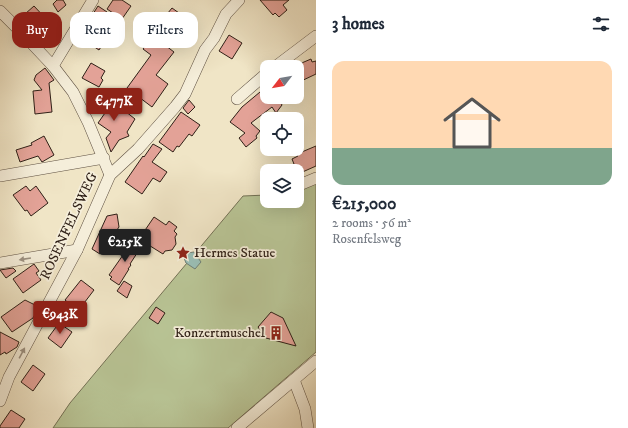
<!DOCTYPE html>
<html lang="en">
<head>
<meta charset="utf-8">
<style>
	:root { --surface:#fff; --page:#f6f6f7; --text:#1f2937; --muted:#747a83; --line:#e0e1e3; --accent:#8f2418 }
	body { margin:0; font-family:"IM FELL DW Pica",serif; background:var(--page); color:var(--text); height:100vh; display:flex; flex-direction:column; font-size:15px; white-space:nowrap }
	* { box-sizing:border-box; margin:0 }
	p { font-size:13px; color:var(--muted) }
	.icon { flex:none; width:22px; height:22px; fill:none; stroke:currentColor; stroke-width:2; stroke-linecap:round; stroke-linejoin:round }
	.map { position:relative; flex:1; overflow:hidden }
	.details { display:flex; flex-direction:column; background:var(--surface); width:312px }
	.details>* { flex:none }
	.guide { position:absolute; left:12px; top:12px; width:244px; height:36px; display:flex; gap:8px }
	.needle { width:26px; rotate:239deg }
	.controls { position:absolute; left:260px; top:60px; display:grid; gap:8px }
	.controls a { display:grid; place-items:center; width:44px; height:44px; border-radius:8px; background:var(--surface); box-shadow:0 4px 16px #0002; font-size:20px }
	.price { position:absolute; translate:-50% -34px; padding:0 9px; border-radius:4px; background:var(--accent); color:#fff; font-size:13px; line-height:26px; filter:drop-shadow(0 1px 2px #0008) }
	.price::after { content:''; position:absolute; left:50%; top:24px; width:12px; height:9px; margin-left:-6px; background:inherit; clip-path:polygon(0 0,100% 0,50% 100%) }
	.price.current { background:#222; color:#fff }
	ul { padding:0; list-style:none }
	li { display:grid; align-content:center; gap:8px; height:212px; padding:0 16px }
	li+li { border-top:1px solid var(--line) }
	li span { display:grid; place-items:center; height:124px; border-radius:12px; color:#555 }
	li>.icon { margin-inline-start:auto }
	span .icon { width:72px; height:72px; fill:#fffc; stroke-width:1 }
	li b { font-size:17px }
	h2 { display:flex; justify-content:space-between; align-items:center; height:48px; padding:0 16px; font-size:17px }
	.pill { padding:0 14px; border-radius:12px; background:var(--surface); box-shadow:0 4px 16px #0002; font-size:14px; line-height:36px }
	.pill.current { background:var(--accent); color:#fff }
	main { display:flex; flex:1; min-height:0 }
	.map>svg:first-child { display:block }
</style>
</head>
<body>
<main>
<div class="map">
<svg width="316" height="428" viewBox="0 0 316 428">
	<rect width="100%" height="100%" fill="#f0e5c6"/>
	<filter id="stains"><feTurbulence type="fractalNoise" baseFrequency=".005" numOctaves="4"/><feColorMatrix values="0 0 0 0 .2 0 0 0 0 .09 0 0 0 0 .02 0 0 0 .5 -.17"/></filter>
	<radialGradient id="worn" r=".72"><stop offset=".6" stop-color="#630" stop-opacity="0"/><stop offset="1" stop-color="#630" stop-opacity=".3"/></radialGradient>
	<polygon fill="#b9c596" stroke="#747256" points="316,182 316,352 228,428 53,428 70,403 141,318 243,196 267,195 267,201 297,201 297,189"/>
	<polygon fill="#9abfb6" stroke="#6f7f76" points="184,250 187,253 194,252 201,262 195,269 186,263 184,258 180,255"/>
	<g fill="#e3a297" stroke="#2f2017">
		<polygon points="57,0 63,0 66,5 58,12 53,4"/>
		<polygon points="113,0 122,0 131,6 122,19 107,9"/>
		<polygon points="260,0 289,0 283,5 287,10 279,17 275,13 273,15"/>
		<polygon points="34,6 47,20 43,24 43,28 36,28 30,22 31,20 25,14"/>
		<polygon points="98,6 107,12 100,23 91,17"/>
		<polygon points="172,8 186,18 177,30 163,19"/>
		<polygon points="97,25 110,33 99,50 87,42"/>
		<polygon points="229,35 242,43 232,59 219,51"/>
		<polygon points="153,36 174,52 156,75 168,84 152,107 127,88 151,55 143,49"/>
		<polygon points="311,59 312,62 316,61 316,74 297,83 297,65"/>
		<polygon points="91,63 105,71 101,78 103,80 99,87 82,78"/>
		<polygon points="45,68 54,80 49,83 52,112 35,114 33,91 42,90 34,80 36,75"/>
		<polygon points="260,92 269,103 276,97 278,97 282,105 276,113 272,107 251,123 260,131 256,136 257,138 246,147 239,138 245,133 230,122 242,107"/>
		<polygon points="100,97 124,113 125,111 135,119 127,132 129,136 119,140 111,152 106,138 111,132 98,123 105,113 94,106"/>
		<polygon points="189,100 195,107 188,114 183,108"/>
		<polygon points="181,112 200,125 192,136 189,134 179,147 177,146 173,152 159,142"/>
		<polygon points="44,136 54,155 42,162 38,156 20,162 16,150 32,145 31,143"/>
		<polygon points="153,144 162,149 152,162 167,172 160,182 153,178 142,194 125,182 143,156 144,157"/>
		<polygon points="316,146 316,166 298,174 297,171 278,171 294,164 292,159 298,156 297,154"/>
		<polygon points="26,186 30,191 36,186 48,203 31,216 27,210 25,211 13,195"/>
		<polygon points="117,214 119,227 100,254 92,249 107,216"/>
		<polygon points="154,217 166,225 169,221 177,227 174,231 177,234 175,237 176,244 172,250 165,251 163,254 139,239"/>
		<polygon points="133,238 141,247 130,264 131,265 128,269 129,269 119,285 110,279 112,277 109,275 123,255 123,256"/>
		<polygon points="34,264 39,271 36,273 41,280 23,293 13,279"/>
		<polygon points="13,268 16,271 6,278 0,270"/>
		<polygon points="81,280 94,290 78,311 65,300"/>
		<polygon points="124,281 132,286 127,298 117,291"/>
		<polygon points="25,300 39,307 33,318 12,332 1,317"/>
		<polygon points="156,307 165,313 158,324 149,318"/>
		<polygon points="271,312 283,318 296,346 266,338 258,327"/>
		<polygon points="59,323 72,332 61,348 48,338"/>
		<polygon points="0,332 19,342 17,347 6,354 5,352 0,355"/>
		<polygon points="33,365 45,374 33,391 21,382"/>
		<polygon points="11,410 25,419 19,428 0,428 0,426"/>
	</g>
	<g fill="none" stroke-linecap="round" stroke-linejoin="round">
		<defs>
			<g id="minor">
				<polyline points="0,11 19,30 53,66 73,92 88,122 110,175"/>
				<polyline points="53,66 93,0"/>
				<polyline points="275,67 316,36"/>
				<polyline points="237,99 267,73"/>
				<polyline points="0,176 104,158"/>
				<polyline points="297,186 316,178"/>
				<polyline points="0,263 77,250"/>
				<polyline points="294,380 305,409 308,428"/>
				<polyline points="0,401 9,377 77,250 110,175 138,149 175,107 185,94 205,50 214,38 226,14 239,0"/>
				<polyline points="237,428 316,361"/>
			</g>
		</defs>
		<use href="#minor" stroke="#5f5143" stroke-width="12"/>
		<use href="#minor" stroke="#f5eeda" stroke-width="11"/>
	</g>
	<defs><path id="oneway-solid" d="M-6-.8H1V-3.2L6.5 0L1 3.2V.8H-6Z"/></defs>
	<g fill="#9c9182">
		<use href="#oneway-solid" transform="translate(25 259) rotate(171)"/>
		<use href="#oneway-solid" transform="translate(22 353) rotate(-62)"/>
	</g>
	<defs>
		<symbol id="sight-bare" viewBox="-9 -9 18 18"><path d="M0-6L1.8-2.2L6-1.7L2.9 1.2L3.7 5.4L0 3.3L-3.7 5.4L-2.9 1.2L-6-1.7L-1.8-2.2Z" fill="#8f2418" stroke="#f5eeda" stroke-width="2.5" paint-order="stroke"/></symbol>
		<symbol id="building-bare" viewBox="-9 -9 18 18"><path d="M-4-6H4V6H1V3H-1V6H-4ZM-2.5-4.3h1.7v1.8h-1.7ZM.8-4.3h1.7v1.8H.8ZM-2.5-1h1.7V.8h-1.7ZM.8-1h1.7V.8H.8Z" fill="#8f2418" stroke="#f5eeda" stroke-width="2.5" paint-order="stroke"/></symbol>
	</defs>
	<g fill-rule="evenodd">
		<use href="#sight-bare" x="173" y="243" width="20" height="20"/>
		<use href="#building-bare" x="266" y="323" width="20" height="20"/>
	</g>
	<g text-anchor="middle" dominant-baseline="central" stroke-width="3.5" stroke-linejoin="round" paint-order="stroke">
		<g font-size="14" fill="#2f2017" stroke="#f5eeda">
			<text transform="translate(69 226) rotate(-65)">ROSENFELSWEG</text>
		</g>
		<g font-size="14" fill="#2f2017" stroke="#f5eeda" text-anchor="start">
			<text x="194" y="253">Hermes Statue</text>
			<text x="265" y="333" text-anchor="end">Konzertmuschel</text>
		</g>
	</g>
	<rect width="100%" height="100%" filter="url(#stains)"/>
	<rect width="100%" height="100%" fill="url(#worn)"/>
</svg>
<div class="controls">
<a><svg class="needle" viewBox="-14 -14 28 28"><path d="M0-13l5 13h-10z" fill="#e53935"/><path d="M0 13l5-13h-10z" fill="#747a83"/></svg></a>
<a><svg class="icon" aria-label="locate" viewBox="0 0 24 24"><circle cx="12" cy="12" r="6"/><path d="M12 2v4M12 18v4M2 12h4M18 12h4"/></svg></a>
<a><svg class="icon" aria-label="layers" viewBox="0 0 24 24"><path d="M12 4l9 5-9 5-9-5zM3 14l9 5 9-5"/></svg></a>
</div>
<b class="price" style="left:114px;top:122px">€477K</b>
<b class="price current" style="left:125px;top:263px">€215K</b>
<b class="price" style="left:60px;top:335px">€943K</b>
<div class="guide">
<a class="pill current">Buy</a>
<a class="pill">Rent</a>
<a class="pill">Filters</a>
</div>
</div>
<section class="details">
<h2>3 homes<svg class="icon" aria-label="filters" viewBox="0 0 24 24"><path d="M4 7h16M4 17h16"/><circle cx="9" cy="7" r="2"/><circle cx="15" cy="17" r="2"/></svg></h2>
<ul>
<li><span style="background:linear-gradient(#ffd9b3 70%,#7fa58c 0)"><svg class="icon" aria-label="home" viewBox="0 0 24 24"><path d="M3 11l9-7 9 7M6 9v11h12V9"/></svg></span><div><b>€215,000</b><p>2 rooms · 56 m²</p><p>Rosenfelsweg</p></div></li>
</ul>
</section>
</main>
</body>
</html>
